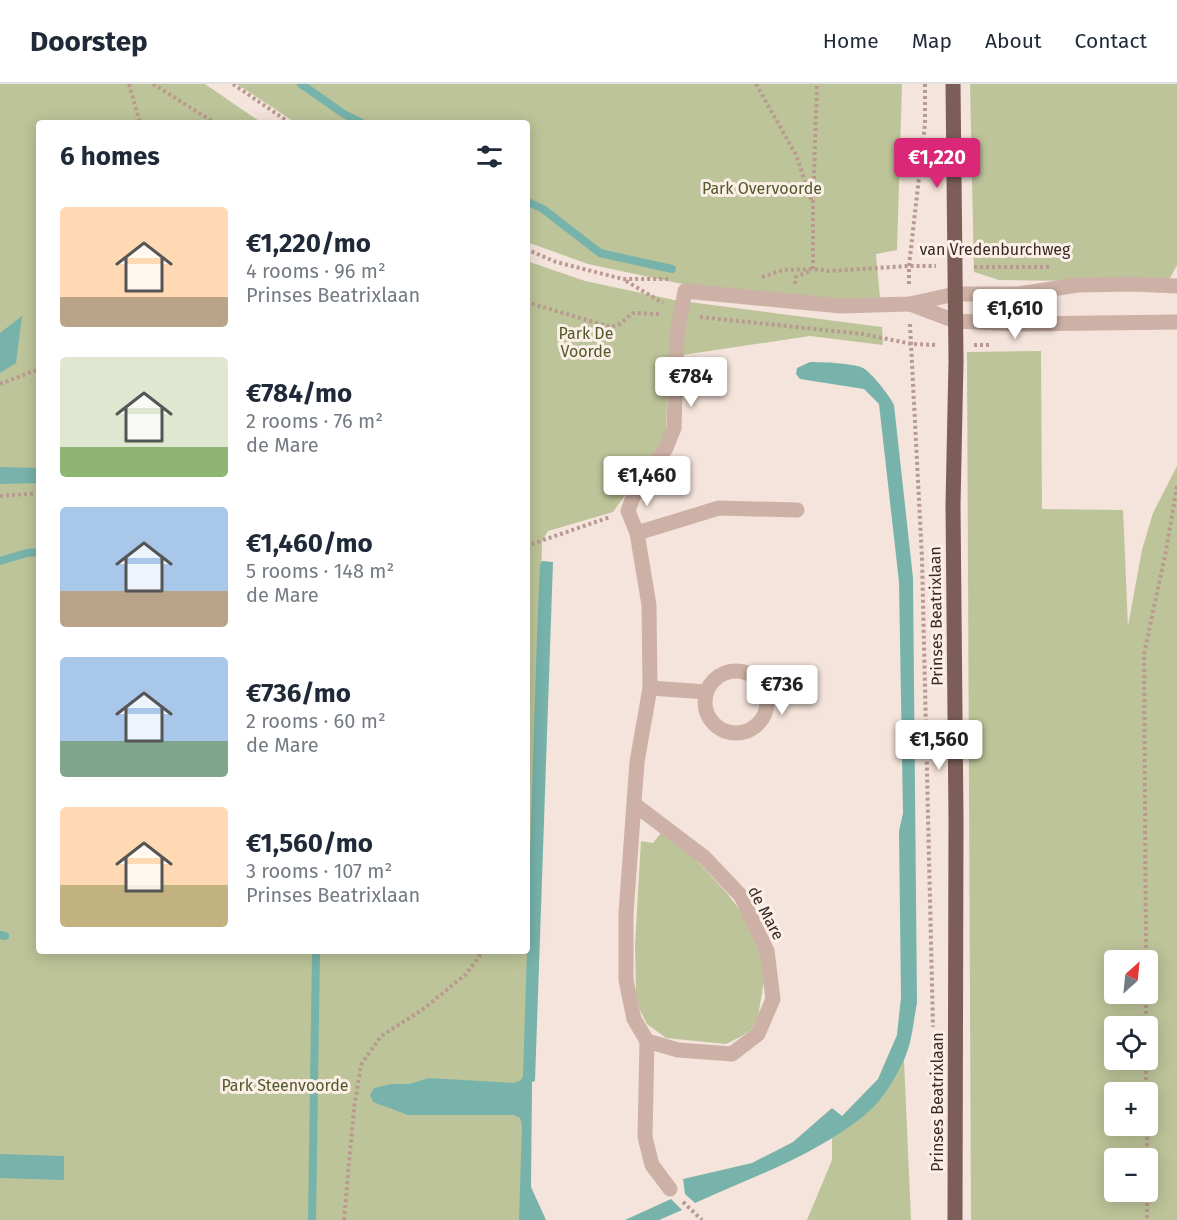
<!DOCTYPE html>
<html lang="en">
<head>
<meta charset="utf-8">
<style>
	:root { --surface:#fff; --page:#f2f2f3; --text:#1f2937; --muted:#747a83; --line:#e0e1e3; --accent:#db2777 }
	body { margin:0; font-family:"Fira Sans",sans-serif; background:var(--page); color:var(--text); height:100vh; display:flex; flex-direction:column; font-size:22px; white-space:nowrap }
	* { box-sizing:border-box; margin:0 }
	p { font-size:20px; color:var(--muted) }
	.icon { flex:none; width:33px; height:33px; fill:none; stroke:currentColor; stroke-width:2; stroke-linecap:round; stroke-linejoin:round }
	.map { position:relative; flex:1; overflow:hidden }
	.panel { position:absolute; left:36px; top:36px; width:494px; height:834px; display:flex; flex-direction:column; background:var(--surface); border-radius:6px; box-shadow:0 3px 15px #0003 }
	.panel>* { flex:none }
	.needle { width:39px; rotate:27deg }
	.buttons { position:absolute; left:1104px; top:866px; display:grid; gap:12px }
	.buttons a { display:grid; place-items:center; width:54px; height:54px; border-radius:6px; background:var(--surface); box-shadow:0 3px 15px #0003; font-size:30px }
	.price { position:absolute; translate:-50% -51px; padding:0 14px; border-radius:6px; background:#fff; color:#222; font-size:20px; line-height:39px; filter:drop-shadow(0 2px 3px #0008) }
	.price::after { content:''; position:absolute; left:50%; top:36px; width:18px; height:14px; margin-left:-9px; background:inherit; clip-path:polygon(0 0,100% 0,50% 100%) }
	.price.current { background:var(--accent); color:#fff }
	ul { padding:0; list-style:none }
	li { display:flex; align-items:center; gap:18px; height:150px; padding:0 24px }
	li span { display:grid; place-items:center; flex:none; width:168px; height:120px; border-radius:6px; color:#555 }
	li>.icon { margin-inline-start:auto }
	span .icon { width:72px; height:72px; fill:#fffc; stroke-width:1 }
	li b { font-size:26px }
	h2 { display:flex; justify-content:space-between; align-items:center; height:72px; padding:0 24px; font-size:26px }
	header { display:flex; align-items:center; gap:36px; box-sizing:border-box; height:84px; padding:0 30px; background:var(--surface); border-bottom:2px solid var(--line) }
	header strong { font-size:28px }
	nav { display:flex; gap:33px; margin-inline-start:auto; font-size:21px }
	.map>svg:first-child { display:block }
</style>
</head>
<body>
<header>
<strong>Doorstep</strong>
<nav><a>Home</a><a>Map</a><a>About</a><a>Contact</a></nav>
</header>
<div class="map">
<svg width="1177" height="1136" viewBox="0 0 1177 1136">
	<rect width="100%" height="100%" fill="#f4e4db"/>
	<g fill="#bdc499" fill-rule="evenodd">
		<polygon points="0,0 205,0 262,39 39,39 39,867 526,867 527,177 585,197 674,216 882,243 883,261 810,252 669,273 666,346 661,360 613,428 548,447 542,457 529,1136 0,1136"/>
		<polygon points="237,0 902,0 897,166 876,170 881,225 687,201 588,180 527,158 526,39 296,39"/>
		<polygon points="970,0 1177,0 1177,181 1168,198 999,196 974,188"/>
		<path d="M1041,267l1,158 81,1 5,116 14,-76 11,-37 24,-47v754h-206l-4,-868zM1114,876h34v33h-34zM1114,942h34v33h-34zM1114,1008h34v33h-34zM1114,1074h34v33h-34z"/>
		<polygon points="664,745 682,761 726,808 752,842 762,867 765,890 758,933 751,946 740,953 726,960 666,954 647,940 640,926 636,909 635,861 641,757 653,759"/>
		<path d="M904,976l7,160h-104l25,-60v-22c38,-25 50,-38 72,-78z"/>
	</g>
	<g fill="#77b3ab">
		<polygon points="22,232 16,279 0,289 0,249"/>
		<path d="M810,278c11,0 43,1 53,6 8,4 27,28 31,37l19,173 4,425c-4,20 -5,41 -14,59 -9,18 -21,39 -37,52 -49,41 -114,63 -171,89l-10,-9 -2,-15 69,-16 41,-21 39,-34 10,8 36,-37 19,-44 4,-38 -2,-166 4,-18 -4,-231 -20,-178 -15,-15 -64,-10 -4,-5 1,-6z"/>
		<polygon points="0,383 39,384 39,399 0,400"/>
		<polygon points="542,477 553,478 535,997 532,998 531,1103 546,1136 519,1136 522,1041 520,1034 514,1031 408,1031 373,1018 370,1011 374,1004 391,1000 409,1000 429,994 514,999 521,996 523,992 537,551 540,481"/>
		<polygon points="0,1070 64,1072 64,1096 0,1094"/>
		<polygon points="671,1115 682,1126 659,1136 625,1136"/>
	</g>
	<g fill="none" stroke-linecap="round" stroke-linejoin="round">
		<g stroke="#77b3ab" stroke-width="8">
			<polyline points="301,0 344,30 362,39"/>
			<polyline points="526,117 543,125 600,169 672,185"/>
			<polyline points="0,477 27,469 39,468"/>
			<polyline points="0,851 5,852"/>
			<polyline points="312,1136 316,867"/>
		</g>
		<g stroke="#b99a90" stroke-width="4" stroke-dasharray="3 3" stroke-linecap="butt">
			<polyline points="129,0 140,39"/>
			<polyline points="153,0 215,39"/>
			<polyline points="233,0 290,39"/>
			<polyline points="756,0 796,71 812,118"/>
			<polyline points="526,165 556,178 623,195 669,195"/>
			<polyline points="974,183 1050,183"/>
			<polyline points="813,185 813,121 817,0"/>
			<polyline points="762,193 783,186 813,185 829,187 909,182 936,182"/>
			<polyline points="626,197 663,219"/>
			<polyline points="795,200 796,193 810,187"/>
			<polyline points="909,200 909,182 925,40 925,0"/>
			<polyline points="526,218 611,243 620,240 633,229 661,230"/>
			<polyline points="700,233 863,250 912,260 936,261"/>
			<polyline points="910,240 922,475 933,943"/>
			<polyline points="974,261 990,261"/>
			<polyline points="0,300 39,285"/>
			<polyline points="0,412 39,409"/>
			<polyline points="526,462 610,433"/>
			<polyline points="1146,876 1144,570 1166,467 1177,402"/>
			<polyline points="1146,909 1146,942"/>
			<polyline points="1146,975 1146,1008"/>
			<polyline points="1147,1041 1147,1074"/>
			<polyline points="1147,1107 1147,1136"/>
			<polyline points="683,1118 702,1136"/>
			<polyline points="344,1136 354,1024 361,981 381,952 422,926 465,891 479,873 481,867"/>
		</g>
		<g stroke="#cdb1a6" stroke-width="15">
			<polyline points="910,220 955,237 1019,240 1177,238"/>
			<polyline points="637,449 719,424 797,426"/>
			<circle cx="736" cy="618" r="31"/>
			<polyline points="650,604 706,608"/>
			<polyline points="634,720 704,773 741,812 767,867 773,915 758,950 732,970 678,966 647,957 634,935 626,896 626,829 637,678 650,604 649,521 637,449 628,427 633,413 666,364 674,344 677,250 685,207 841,222 910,220 955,210 1018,210 1078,201 1133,200 1177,202"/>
			<polyline points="647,957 645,1053 652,1081 670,1105"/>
		</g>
		<polyline stroke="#7c5d57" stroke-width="15" points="953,0 956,277 953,421 956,735 955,1136"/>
	</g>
	<g text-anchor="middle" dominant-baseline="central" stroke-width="6" stroke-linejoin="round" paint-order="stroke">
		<g font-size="16" fill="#505929" stroke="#fbefe8">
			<text x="762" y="104">Park Overvoorde</text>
			<text x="586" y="249">Park De<tspan x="586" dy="18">Voorde</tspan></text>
			<text x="285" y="1001">Park Steenvoorde</text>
		</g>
		<g font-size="16" fill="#382a27" stroke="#fbefe8">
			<text x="995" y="165">van Vredenburchweg</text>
			<text transform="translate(936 532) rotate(-91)">Prinses Beatrixlaan</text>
			<text transform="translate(766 829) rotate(62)">de Mare</text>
			<text transform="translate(937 1018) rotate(-90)">Prinses Beatrixlaan</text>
		</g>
	</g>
</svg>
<div class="buttons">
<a><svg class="needle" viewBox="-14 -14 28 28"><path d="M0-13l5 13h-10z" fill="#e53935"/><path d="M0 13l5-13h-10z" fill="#747a83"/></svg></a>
<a><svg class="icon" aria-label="locate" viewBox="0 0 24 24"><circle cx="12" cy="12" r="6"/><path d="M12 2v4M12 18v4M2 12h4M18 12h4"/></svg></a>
<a>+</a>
<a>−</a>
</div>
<b class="price current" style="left:937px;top:105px">€1,220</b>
<b class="price" style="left:1015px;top:256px">€1,610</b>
<b class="price" style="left:691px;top:324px">€784</b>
<b class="price" style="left:647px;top:423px">€1,460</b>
<b class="price" style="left:782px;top:632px">€736</b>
<b class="price" style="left:939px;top:687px">€1,560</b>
<section class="panel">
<h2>6 homes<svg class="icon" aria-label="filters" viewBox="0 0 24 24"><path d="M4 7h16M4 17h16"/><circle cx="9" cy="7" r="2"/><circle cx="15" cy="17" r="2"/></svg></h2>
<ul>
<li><span style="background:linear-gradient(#ffd9b3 75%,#b9a48a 0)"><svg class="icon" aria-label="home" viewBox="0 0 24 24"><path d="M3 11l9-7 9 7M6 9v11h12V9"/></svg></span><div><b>€1,220/mo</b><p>4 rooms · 96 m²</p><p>Prinses Beatrixlaan</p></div></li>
<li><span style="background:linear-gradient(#dfe7d0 75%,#8fb573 0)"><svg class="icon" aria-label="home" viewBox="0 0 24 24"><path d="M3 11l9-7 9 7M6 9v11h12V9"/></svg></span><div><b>€784/mo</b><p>2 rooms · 76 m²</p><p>de Mare</p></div></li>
<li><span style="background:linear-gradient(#a9c7e8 70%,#b9a48a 0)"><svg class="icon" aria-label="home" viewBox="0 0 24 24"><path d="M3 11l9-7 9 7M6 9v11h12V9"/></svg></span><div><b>€1,460/mo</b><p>5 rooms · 148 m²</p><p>de Mare</p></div></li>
<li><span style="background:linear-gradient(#a9c7e8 70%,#7fa58c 0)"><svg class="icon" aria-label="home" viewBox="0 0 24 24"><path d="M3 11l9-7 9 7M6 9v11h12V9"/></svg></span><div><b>€736/mo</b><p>2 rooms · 60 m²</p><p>de Mare</p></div></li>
<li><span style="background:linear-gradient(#ffd9b3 65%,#c2b280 0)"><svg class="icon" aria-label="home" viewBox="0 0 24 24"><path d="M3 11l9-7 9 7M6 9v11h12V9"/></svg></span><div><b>€1,560/mo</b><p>3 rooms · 107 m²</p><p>Prinses Beatrixlaan</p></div></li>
</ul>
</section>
</div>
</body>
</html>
